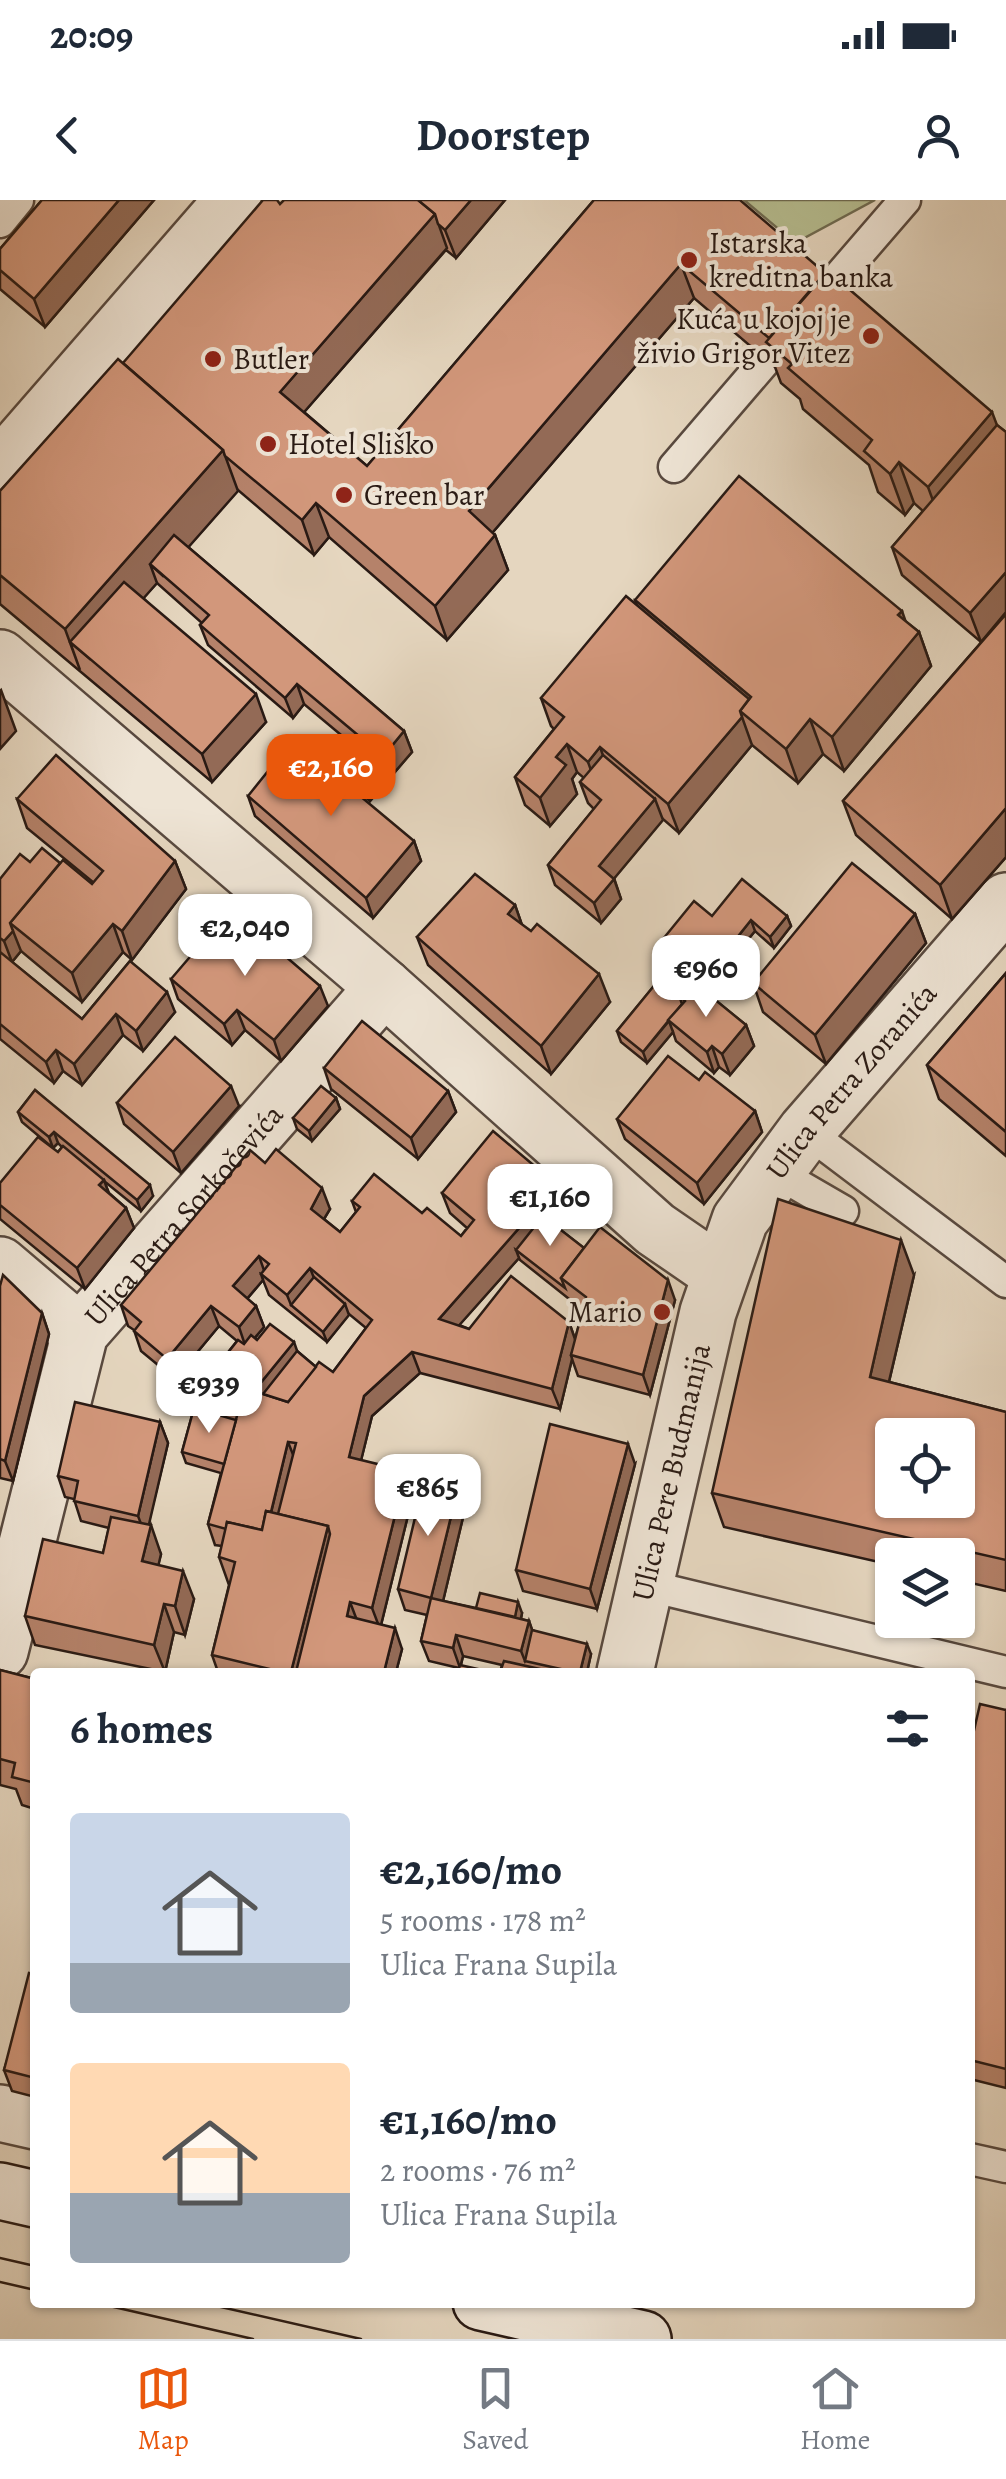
<!DOCTYPE html>
<html lang="en">
<head>
<meta charset="utf-8">
<style>
	:root { --surface:#fff; --page:#f6f6f7; --text:#1f2937; --muted:#747a83; --line:#e0e1e3; --accent:#ea580c }
	body { margin:0; font-family:Alegreya,serif; background:var(--page); color:var(--text); height:100vh; display:flex; flex-direction:column; font-size:38px; white-space:nowrap }
	* { box-sizing:border-box; margin:0 }
	p { font-size:32px; color:var(--muted) }
	.icon { flex:none; width:55px; height:55px; fill:none; stroke:currentColor; stroke-width:2; stroke-linecap:round; stroke-linejoin:round }
	.map { position:relative; flex:1; overflow:hidden }
	.panel { position:absolute; left:30px; top:1468px; width:945px; height:640px; display:flex; flex-direction:column; background:var(--surface); border-radius:10px; box-shadow:0 2px 8px #0004 }
	.panel>* { flex:none }
	.controls { position:absolute; left:875px; top:1218px; display:grid; gap:20px }
	.controls a { display:grid; place-items:center; width:100px; height:100px; border-radius:10px; background:var(--surface); box-shadow:0 2px 8px #0004; font-size:50px }
	.price { position:absolute; translate:-50% -85px; padding:0 22px; border-radius:20px; background:#fff; color:#222; font-size:32px; line-height:65px; filter:drop-shadow(0 2px 5px #0008) }
	.price::after { content:''; position:absolute; left:50%; top:60px; width:30px; height:22px; margin-left:-15px; background:inherit; clip-path:polygon(0 0,100% 0,50% 100%) }
	.price.current { background:var(--accent); color:#fff }
	ul { padding:0; list-style:none }
	li { display:flex; align-items:center; gap:30px; height:250px; padding:0 40px }
	li span { display:grid; place-items:center; flex:none; width:280px; height:200px; border-radius:10px; color:#555 }
	li>.icon { margin-inline-start:auto }
	span .icon { width:120px; height:120px; fill:#fffc; stroke-width:1 }
	li b { font-size:42px }
	h2 { display:flex; justify-content:space-between; align-items:center; height:120px; padding:0 40px; font-size:42px }
	.status { display:flex; justify-content:space-between; align-items:center; height:70px; padding:0 50px; background:var(--surface); direction:ltr }
	.status svg { height:28px; fill:currentColor }
	header { display:flex; justify-content:space-between; align-items:center; height:130px; padding:0 40px; background:var(--surface); font-size:45px; font-weight:700 }
	.dock { display:flex; justify-content:space-around; align-items:center; height:140px; border-top:2px solid var(--line); background:var(--surface); font-size:28px; color:var(--muted) }
	.dock a { display:grid; justify-items:center; gap:5px }
	.dock .current { color:var(--accent) }
	.map>svg:first-child { display:block }
</style>
</head>
<body>
<div class="status"><b>20:09</b><svg viewBox="0 0 49 12"><path d="M0 12V9h3v3zM5 12V6h3v6zM10 12V3h3v9zM15 12V0h3v12zM26 1h20v11H26zM47 4h2v5h-2z"/></svg></div>
<header><svg class="icon" aria-label="back" viewBox="0 0 24 24"><path d="M15 5l-7 7 7 7"/></svg>Doorstep<svg class="icon" aria-label="person" viewBox="0 0 24 24"><circle cx="12" cy="8" r="4"/><path d="M4 21q1-7 8-7t8 7"/></svg></header>
<div class="map">
<svg width="1006" height="2139" viewBox="0 0 1006 2139">
	<rect width="100%" height="100%" fill="#e5d6bf"/>
	<filter id="stains"><feTurbulence type="fractalNoise" baseFrequency=".002" numOctaves="4"/><feColorMatrix values="0 0 0 0 .2 0 0 0 0 .09 0 0 0 0 .02 0 0 0 .5 -.17"/></filter>
	<radialGradient id="worn" r=".72"><stop offset=".6" stop-color="#630" stop-opacity="0"/><stop offset="1" stop-color="#630" stop-opacity=".3"/></radialGradient>
	<polygon fill="#b6bd90" stroke="#706c52" stroke-width="2.5" points="744,0 875,0 795,43"/>
	<g fill="none" stroke-linecap="round" stroke-linejoin="round">
		<defs>
			<g id="lane">
				<polyline points="0,22 18,0"/>
				<polyline points="823,95 905,0"/>
				<polyline points="674,267 766,160"/>
				<polyline points="806,931 1006,1082"/>
				<polyline points="774,971 843,1011"/>
				<polyline points="645,1385 1006,1472"/>
				<polyline points="970,1959 1006,1967"/>
			</g>
			<g id="street">
				<polyline points="0,268 233,0"/>
				<polyline points="0,458 384,787 655,1029 719,1073"/>
				<polyline points="0,1065 80,1133"/>
				<path id="s1" d="M0,1451l80,-318 304,-346"/>
				<path id="s2" d="M625,1472l83,-360 32,-92 66,-89 200,-230"/>
				<polyline points="0,1913 35,1921"/>
			</g>
			<g id="secondary">
				<polyline points="0,1991 35,1999"/>
				<polyline points="481,2102 643,2139"/>
			</g>
		</defs>
		<use href="#lane" stroke="#58493f" stroke-width="35"/>
		<use href="#street" stroke="#58493f" stroke-width="60"/>
		<use href="#secondary" stroke="#291a14" stroke-width="60"/>
		<use href="#lane" stroke="#eee4d5" stroke-width="30"/>
		<use href="#street" stroke="#eee4d5" stroke-width="55"/>
		<use href="#secondary" stroke="#eee4d5" stroke-width="55"/>
		<g stroke="#291a14" stroke-width="2.5">
			<polyline points="0,2058 35,2066"/>
			<polyline points="0,2082 35,2090"/>
			<polyline points="92,2102 253,2139"/>
			<polyline points="199,2102 361,2139"/>
		</g>
	</g>
	<g fill="#b5826a" stroke="#291a14" stroke-width="2.5" fill-rule="evenodd">
		<polygon points="42,0 154,0 45,127 0,89 0,49"/>
		<polygon points="505,0 456,58 446,50 304,212 367,266 594,0 997,225 1006,232 1006,412 981,442 902,375 892,347 923,311 914,303 905,315 878,292 869,265 803,209 800,199 781,183 775,167 694,98 492,333 495,335 508,370 447,440 329,337 314,355 238,290 188,347 404,531 412,552 370,601 353,587 345,566 359,550 304,504 293,518 208,445 200,425 202,423 157,383 143,398 266,522 212,582 0,404 0,291 123,163 280,4"/>
		<polygon points="635,400 905,421 919,432 931,466 844,571 823,554 798,583 752,545 679,633 663,619 614,678 621,699 601,723 555,685 548,665 594,609 588,603 580,582 584,578 577,572 572,579 577,594 550,626 525,605 515,577 554,529 551,526 541,498 637,406"/>
		<polygon points="1006,414 1006,657 952,719 856,635 843,601"/>
		<polygon points="248,596 414,641 421,661 373,718 255,616"/>
		<polygon points="17,599 175,661 186,689 132,760 123,752 82,802 21,751 12,762 82,819 130,761 175,812 143,851 123,835 82,885 63,871 54,883 0,839 0,679 60,663 92,684 93,682 27,628"/>
		<polygon points="515,705 522,725 610,802 551,874 428,765 417,737"/>
		<polygon points="915,714 926,743 826,864 763,812 753,783"/>
		<polygon points="712,716 787,716 791,726 774,748 755,731 731,761 736,773 723,790 714,782 705,792 746,825 754,846 730,875 719,867 714,873 676,841 673,832 647,863 621,842 617,831 677,758 667,750 663,739"/>
		<polygon points="1006,773 1006,956 939,899 927,865"/>
		<polygon points="171,779 328,806 281,861 245,830 232,845 178,799"/>
		<polygon points="324,868 448,891 456,912 418,959 331,889"/>
		<polygon points="699,880 755,911 762,932 704,1004 625,939 617,919"/>
		<polygon points="35,890 153,996 141,1011 104,981 109,993 126,1008 134,1028 85,1089 0,1019 0,983 58,952 62,947 58,943 53,948 22,922 18,912"/>
		<polygon points="336,898 340,909 312,941 297,929 293,918"/>
		<polygon points="117,903 239,906 181,973 124,924"/>
		<path d="M265,963l65,46 -6,10 16,13 16,-20 -4,-11 70,12 39,23 6,-8 -17,-15 -8,-20 115,-8 8,20 -15,17 34,26 91,52 -25,95 -72,-19 -6,-17 -12,50 -140,-36 -48,43 -11,44 53,31 -33,134 21,24 -6,23h-178l-6,-17 17,-70 -10,-28 3,-11 -7,-1 -7,-21 13,-51 -35,-10 -4,-11 12,-44 -3,-9 46,-58 -18,-15 -44,53 -34,-28 -7,-21 -6,-4 -7,-21zM519,1058l1,2 63,50 -8,29 -6,-17 -100,7 -10,-4zM263,1080l6,15 58,47 22,-28 17,14 -33,44 -17,-5 -19,-16 -40,-11 -2,-2 9,-11 -8,-21 -9,-7z"/>
		<polygon points="914,1075 889,1182 1006,1212 1006,1391 958,1380 958,1355 892,1355 892,1365 724,1327 712,1293"/>
		<polygon points="0,1086 42,1113 49,1134 13,1281 0,1278"/>
		<polygon points="160,1222 168,1243 148,1325 161,1354 158,1365 194,1399 185,1435 174,1432 165,1472 35,1445 25,1416 103,1353 109,1328 81,1321 74,1299 65,1297 58,1276"/>
		<polygon points="635,1264 597,1409 523,1391 516,1370"/>
		<polygon points="465,1309 443,1401 476,1408 522,1413 521,1419 529,1421 532,1430 591,1454 587,1472 500,1472 502,1465 463,1456 461,1465 459,1468 429,1461 421,1441 427,1415 405,1410 398,1389"/>
		<polygon points="0,1470 35,1479 35,1609 22,1605 16,1589 0,1585"/>
		<polygon points="1006,1510 1006,1888 970,1879 970,1548"/>
		<polygon points="35,1774 35,1897 12,1891 4,1870"/>
	</g>
	<g fill="#936a56" stroke="#291a14" stroke-width="2.5">
		<polygon points="119,0 154,0 45,127 34,99"/>
		<polygon points="471,0 505,0 456,58 445,30"/>
		<polygon points="435,14 447,48 292,226 280,192"/>
		<polygon points="681,64 694,98 481,346 469,311"/>
		<polygon points="992,212 1006,249 943,328 928,287"/>
		<polygon points="223,250 238,291 163,376 150,364 157,383 90,459 70,442 80,470 65,429"/>
		<polygon points="899,262 914,303 905,315 890,274"/>
		<polygon points="316,303 329,337 314,355 302,320"/>
		<polygon points="495,335 508,370 447,440 435,406"/>
		<polygon points="1006,372 1006,412 981,442 970,413"/>
		<polygon points="902,411 912,440 919,432 931,466 844,571 832,537 898,415"/>
		<polygon points="297,484 304,504 293,518 285,498"/>
		<polygon points="1,490 16,531 0,549 0,491"/>
		<polygon points="256,494 266,522 212,582 202,554"/>
		<polygon points="742,517 752,545 679,633 668,604"/>
		<polygon points="810,519 823,554 798,583 786,549"/>
		<polygon points="404,531 412,552 370,601 363,581"/>
		<polygon points="567,544 577,572 572,579 577,594 550,626 540,598 556,557"/>
		<polygon points="600,547 610,575 598,590 588,562"/>
		<polygon points="655,599 663,620 607,687 599,666"/>
		<polygon points="1006,608 1006,657 952,719 940,685"/>
		<polygon points="414,641 421,661 373,718 366,698"/>
		<polygon points="175,661 186,689 132,760 122,731"/>
		<polygon points="614,679 621,699 601,723 594,703"/>
		<polygon points="515,705 525,734 508,714"/>
		<polygon points="915,714 926,743 826,864 815,835"/>
		<polygon points="787,716 791,726 774,748 770,737"/>
		<polygon points="751,720 755,731 727,765 724,754"/>
		<polygon points="113,724 123,752 82,802 72,773"/>
		<polygon points="13,731 21,751 12,762 4,741"/>
		<polygon points="732,762 736,773 723,790 719,779"/>
		<polygon points="710,772 714,782 689,812 685,801"/>
		<polygon points="599,774 610,802 551,874 541,846"/>
		<polygon points="320,786 328,806 281,861 274,840"/>
		<polygon points="167,792 175,812 143,851 136,831"/>
		<polygon points="237,810 245,830 232,845 224,824"/>
		<polygon points="116,814 123,835 82,885 74,864"/>
		<polygon points="669,821 673,832 647,863 643,852"/>
		<polygon points="746,825 754,846 730,875 722,854"/>
		<polygon points="712,846 719,867 714,873 707,852"/>
		<polygon points="56,850 63,871 54,883 46,862"/>
		<polygon points="231,886 239,906 181,973 173,952"/>
		<polygon points="448,891 456,912 418,959 411,938"/>
		<polygon points="336,898 340,909 312,941 309,931"/>
		<polygon points="755,911 762,932 704,1004 697,983"/>
		<polygon points="54,932 58,943 53,948 49,937"/>
		<polygon points="104,980 111,1000 99,985"/>
		<polygon points="150,985 153,996 141,1011 137,1000"/>
		<polygon points="557,985 565,1005 522,1054 516,1050 519,1058 447,1139 439,1119"/>
		<polygon points="322,988 330,1009 318,1029 311,1009"/>
		<polygon points="126,1008 134,1028 85,1089 77,1068"/>
		<polygon points="901,1040 914,1075 882,1211 870,1177"/>
		<polygon points="259,1056 266,1076 261,1074 263,1080 240,1107 233,1086"/>
		<polygon points="310,1068 318,1088 291,1105 287,1095"/>
		<polygon points="668,1080 675,1100 650,1195 643,1175"/>
		<polygon points="345,1104 349,1115 327,1142 323,1132"/>
		<polygon points="211,1106 219,1126 175,1179 167,1159"/>
		<polygon points="256,1106 264,1127 246,1148 239,1127"/>
		<polygon points="42,1113 49,1134 13,1281 5,1261"/>
		<polygon points="569,1122 576,1142 571,1155 572,1159 560,1209 552,1189"/>
		<polygon points="294,1142 301,1162 267,1204 254,1191"/>
		<polygon points="412,1152 420,1173 372,1216 357,1277 349,1257 364,1196"/>
		<polygon points="160,1222 168,1243 146,1337 138,1316"/>
		<polygon points="288,1242 296,1262 281,1322 265,1338"/>
		<polygon points="628,1244 635,1264 597,1409 590,1389"/>
		<polygon points="406,1271 414,1291 380,1429 372,1408"/>
		<polygon points="458,1288 465,1309 439,1418 431,1398"/>
		<polygon points="151,1325 161,1354 153,1389 142,1361"/>
		<polygon points="328,1326 338,1355 309,1472 291,1472"/>
		<polygon points="183,1371 194,1399 185,1435 175,1406"/>
		<polygon points="350,1402 358,1423 347,1416"/>
		<polygon points="518,1402 522,1413 517,1436 513,1425"/>
		<polygon points="164,1404 174,1432 165,1472 154,1445"/>
		<polygon points="529,1421 536,1441 525,1461 521,1451"/>
		<polygon points="395,1428 402,1449 396,1472 384,1472"/>
		<polygon points="456,1435 463,1456 460,1468 453,1448"/>
		<polygon points="587,1444 591,1454 587,1472 580,1472"/>
	</g>
	<g fill="#d2977b" stroke="#291a14" stroke-width="2.5" fill-rule="evenodd">
		<polygon points="42,0 119,0 34,99 0,70 0,49"/>
		<polygon points="263,0 277,0 280,4 284,0 418,0 435,14 280,192 367,266 594,0 740,0 825,73 769,138 681,64 469,311 495,335 435,406 316,303 302,320 225,256 223,250 123,163"/>
		<polygon points="418,0 471,0 445,30 438,24 435,14"/>
		<polygon points="828,71 992,212 928,287 899,262 890,274 864,251 872,240 788,168 792,164 766,142"/>
		<polygon points="118,159 223,250 65,429 0,375 0,291"/>
		<polygon points="997,225 1006,232 1006,372 970,413 892,347"/>
		<polygon points="739,276 902,411 898,415 919,432 832,537 810,519 786,549 740,511 751,497 635,400"/>
		<polygon points="174,335 404,531 363,581 345,566 366,542 297,484 285,498 200,425 209,415 150,364"/>
		<polygon points="124,382 256,494 202,554 70,442"/>
		<polygon points="626,396 749,499 740,511 742,517 668,604 600,547 588,562 567,544 556,557 566,565 540,598 515,577 564,517 541,498"/>
		<polygon points="1006,414 1006,608 940,685 843,601"/>
		<polygon points="293,540 414,641 366,698 248,596"/>
		<polygon points="56,555 175,661 122,731 113,724 72,773 10,723 63,660 92,684 103,671 17,599"/>
		<polygon points="603,555 655,599 599,666 614,679 594,703 548,665 601,600 580,582"/>
		<polygon points="42,648 60,663 10,723 13,731 4,741 0,738 0,679 20,654 30,662"/>
		<polygon points="852,663 915,714 815,835 753,783"/>
		<polygon points="475,674 515,705 508,714 531,731 537,724 599,774 541,846 417,737"/>
		<polygon points="742,679 787,716 770,737 751,720 724,754 732,762 719,779 710,772 698,786 691,780 679,795 682,804 643,852 617,831 680,754 663,739 694,701 712,716"/>
		<polygon points="225,716 250,738 256,731 320,786 274,840 237,810 224,824 171,779"/>
		<polygon points="0,752 82,819 130,761 167,792 136,831 116,814 74,864 56,850 46,862 0,824"/>
		<polygon points="1006,773 1006,932 927,865"/>
		<polygon points="691,780 746,825 722,854 712,846 707,852 668,820 685,801 679,795"/>
		<polygon points="362,821 448,891 411,938 324,868"/>
		<polygon points="175,837 231,886 173,952 117,903"/>
		<polygon points="668,856 699,880 705,872 755,911 697,983 617,919"/>
		<polygon points="321,886 336,898 309,931 293,918"/>
		<polygon points="35,890 150,985 137,1000 54,932 49,937 18,912"/>
		<polygon points="493,931 557,985 439,1119 469,1129 511,1076 569,1122 552,1189 412,1152 364,1196 349,1257 406,1271 372,1408 350,1402 347,1416 395,1428 384,1472 296,1472 330,1334 328,1326 278,1314 296,1243 288,1242 271,1312 266,1311 262,1330 227,1322 226,1329 208,1324 238,1212 191,1199 238,1140 244,1144 251,1135 257,1140 270,1124 294,1142 254,1191 288,1202 319,1162 333,1172 372,1120 310,1068 287,1095 261,1074 269,1064 259,1056 233,1086 256,1106 239,1127 211,1106 167,1159 134,1131 141,1122 121,1105 250,950 265,963 276,949 322,988 311,1009 340,1032 360,1007 352,1001 374,974 422,1013 427,1008 461,1036 474,1020 442,993"/>
		<polygon points="38,937 58,952 63,946 104,980 99,985 126,1008 77,1068 0,1005 0,983"/>
		<path d="M778,999l123,41 -31,137 136,35v148l-294,-67zM892,1235h66v65h-66z"/>
		<polygon points="543,1016 584,1048 561,1078 565,1088 516,1050"/>
		<polygon points="600,1027 668,1080 643,1175 571,1155 586,1097 561,1078"/>
		<polygon points="3,1075 42,1113 5,1261 0,1259 0,1086"/>
		<polygon points="314,1077 345,1104 323,1132 291,1105"/>
		<polygon points="297,1151 316,1167 288,1202 263,1194"/>
		<polygon points="75,1202 160,1222 138,1316 74,1301 78,1281 58,1276"/>
		<polygon points="194,1208 236,1220 224,1264 182,1252"/>
		<polygon points="550,1224 628,1244 590,1389 516,1370"/>
		<polygon points="424,1280 458,1288 431,1398 398,1389"/>
		<polygon points="266,1311 328,1326 291,1472 282,1472 212,1455 235,1362 219,1357 227,1322 262,1330"/>
		<polygon points="111,1317 151,1325 142,1361 183,1371 175,1406 164,1404 154,1445 25,1416 43,1339 103,1353"/>
		<polygon points="480,1393 518,1402 515,1417 476,1408"/>
		<polygon points="431,1398 529,1421 521,1451 456,1435 453,1448 421,1441"/>
		<polygon points="532,1430 587,1444 580,1472 574,1472 525,1461"/>
		<polygon points="504,1461 553,1472 500,1472"/>
		<polygon points="460,1465 491,1472 458,1472"/>
		<polygon points="0,1470 35,1479 35,1583 12,1577 15,1563 0,1559"/>
		<polygon points="980,1504 1006,1510 1006,1869 970,1860 970,1548"/>
		<polygon points="29,1773 35,1774 35,1878 4,1870"/>
	</g>
	<g fill="#8f2418" stroke="#eee4d5" stroke-width="4">
		<circle cx="689" cy="60" r="10"/>
		<circle cx="871" cy="136" r="10"/>
		<circle cx="213" cy="159" r="10"/>
		<circle cx="268" cy="244" r="10"/>
		<circle cx="344" cy="295" r="10"/>
		<circle cx="662" cy="1112" r="10"/>
	</g>
	<g text-anchor="middle" dominant-baseline="central" stroke-width="8" stroke-linejoin="round" paint-order="stroke">
		<g font-size="30" fill="#291a14" stroke="#eee4d5" text-anchor="start">
			<text x="709" y="43">Istarska<tspan x="709" dy="34">kreditna banka</tspan></text>
			<text x="851" y="119" text-anchor="end">Kuća u kojoj je<tspan x="851" dy="34">živio Grigor Vitez</tspan></text>
			<text x="233" y="159">Butler</text>
			<text x="288" y="244">Hotel Sliško</text>
			<text x="364" y="295">Green bar</text>
			<text x="642" y="1112" text-anchor="end">Mario</text>
		</g>
		<g font-size="30" fill="#291a14" stroke="#eee4d5">
			<text stroke="none"><textPath href="#s2" startOffset="645">Ulica Petra Zoranića</textPath></text>
			<text stroke="none"><textPath href="#s1" startOffset="485">Ulica Petra Sorkočevića</textPath></text>
			<text stroke="none"><textPath href="#s2" startOffset="205">Ulica Pere Budmanija</textPath></text>
		</g>
	</g>
	<rect width="100%" height="100%" filter="url(#stains)"/>
	<rect width="100%" height="100%" fill="url(#worn)"/>
</svg>
<div class="controls">
<a><svg class="icon" aria-label="locate" viewBox="0 0 24 24"><circle cx="12" cy="12" r="6"/><path d="M12 2v4M12 18v4M2 12h4M18 12h4"/></svg></a>
<a><svg class="icon" aria-label="layers" viewBox="0 0 24 24"><path d="M12 4l9 5-9 5-9-5zM3 14l9 5 9-5"/></svg></a>
</div>
<b class="price current" style="left:331px;top:619px">€2,160</b>
<b class="price" style="left:245px;top:779px">€2,040</b>
<b class="price" style="left:706px;top:820px">€960</b>
<b class="price" style="left:550px;top:1049px">€1,160</b>
<b class="price" style="left:209px;top:1236px">€939</b>
<b class="price" style="left:428px;top:1339px">€865</b>
<section class="panel">
<h2>6 homes<svg class="icon" aria-label="filters" viewBox="0 0 24 24"><path d="M4 7h16M4 17h16"/><circle cx="9" cy="7" r="2"/><circle cx="15" cy="17" r="2"/></svg></h2>
<ul>
<li><span style="background:linear-gradient(#c9d6e8 75%,#9aa5b1 0)"><svg class="icon" aria-label="home" viewBox="0 0 24 24"><path d="M3 11l9-7 9 7M6 9v11h12V9"/></svg></span><div><b>€2,160/mo</b><p>5 rooms · 178 m²</p><p>Ulica Frana Supila</p></div></li>
<li><span style="background:linear-gradient(#ffd9b3 65%,#9aa5b1 0)"><svg class="icon" aria-label="home" viewBox="0 0 24 24"><path d="M3 11l9-7 9 7M6 9v11h12V9"/></svg></span><div><b>€1,160/mo</b><p>2 rooms · 76 m²</p><p>Ulica Frana Supila</p></div></li>
</ul>
</section>
</div>
<nav class="dock">
<a class="current"><svg class="icon" aria-label="map" viewBox="0 0 24 24"><path d="M3 6l6-2 6 2 6-2v14l-6 2-6-2-6 2zM9 4v14M15 6v14"/></svg>Map</a>
<a><svg class="icon" aria-label="saved" viewBox="0 0 24 24"><path d="M7 4h10v16l-5-4-5 4z"/></svg>Saved</a>
<a><svg class="icon" aria-label="home" viewBox="0 0 24 24"><path d="M3 11l9-7 9 7M6 9v11h12V9"/></svg>Home</a>
</nav>
</body>
</html>
